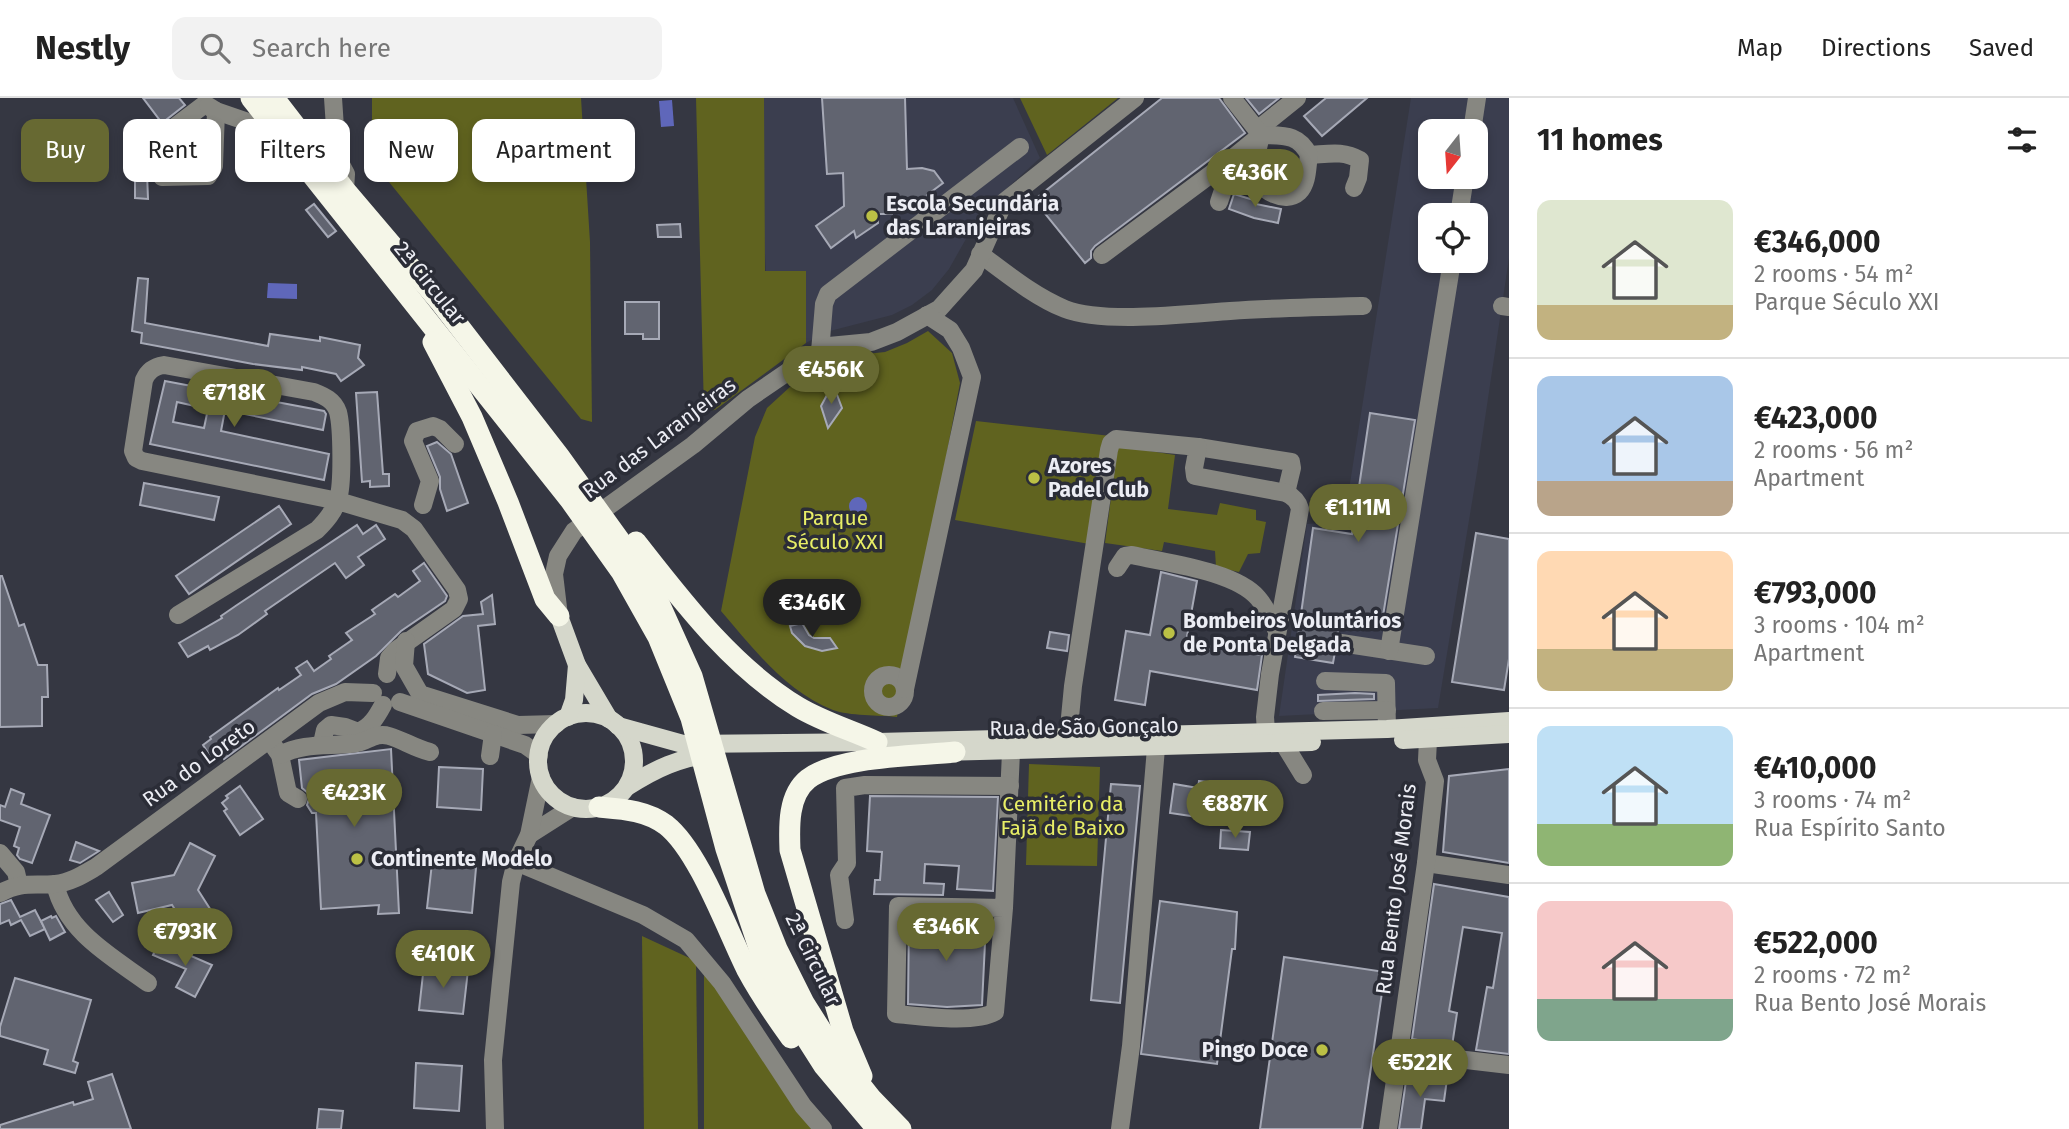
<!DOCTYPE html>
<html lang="en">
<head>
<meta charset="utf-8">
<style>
	:root { --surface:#fff; --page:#f2f2f2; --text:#222; --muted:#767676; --line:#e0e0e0; --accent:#676932 }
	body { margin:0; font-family:"Fira Sans",sans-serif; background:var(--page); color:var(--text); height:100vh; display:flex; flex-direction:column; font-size:26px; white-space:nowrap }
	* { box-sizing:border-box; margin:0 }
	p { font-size:23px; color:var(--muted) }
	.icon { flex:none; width:38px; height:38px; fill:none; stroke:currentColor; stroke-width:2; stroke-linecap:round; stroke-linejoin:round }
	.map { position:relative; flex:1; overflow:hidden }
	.panel { display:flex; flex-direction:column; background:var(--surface); width:560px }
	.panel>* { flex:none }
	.guide { position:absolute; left:21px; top:21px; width:665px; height:63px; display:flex; gap:14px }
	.needle { width:46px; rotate:197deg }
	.fabs { position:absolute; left:1418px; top:21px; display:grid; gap:14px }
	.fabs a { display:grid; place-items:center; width:70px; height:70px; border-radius:14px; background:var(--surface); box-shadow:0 4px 10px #0003; font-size:35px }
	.price { position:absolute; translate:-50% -60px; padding:0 16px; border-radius:24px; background:var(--accent); color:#fff; font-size:23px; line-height:46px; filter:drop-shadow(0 2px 4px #0008) }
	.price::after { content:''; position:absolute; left:50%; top:42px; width:21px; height:16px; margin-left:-10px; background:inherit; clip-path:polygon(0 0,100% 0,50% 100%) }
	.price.selected { background:#222; color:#fff }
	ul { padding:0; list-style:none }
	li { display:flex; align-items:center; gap:21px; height:175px; padding:0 28px }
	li+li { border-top:2px solid var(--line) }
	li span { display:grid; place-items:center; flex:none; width:196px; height:140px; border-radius:14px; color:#555 }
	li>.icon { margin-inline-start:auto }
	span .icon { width:84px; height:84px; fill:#fffc; stroke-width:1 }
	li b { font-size:30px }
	h2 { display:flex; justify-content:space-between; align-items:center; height:84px; padding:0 28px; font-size:30px }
	.tag { padding:0 24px; border-radius:14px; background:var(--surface); box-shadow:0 4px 10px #0003; font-size:24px; line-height:63px }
	.tag.selected { background:var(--accent); color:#fff }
	header { display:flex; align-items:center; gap:42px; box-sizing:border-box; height:98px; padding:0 35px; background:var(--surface); border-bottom:2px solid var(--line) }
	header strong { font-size:33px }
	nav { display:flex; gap:38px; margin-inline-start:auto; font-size:24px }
	.search { width:490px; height:63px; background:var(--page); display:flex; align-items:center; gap:18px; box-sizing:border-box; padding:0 24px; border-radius:14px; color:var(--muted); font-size:26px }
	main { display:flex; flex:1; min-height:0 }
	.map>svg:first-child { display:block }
</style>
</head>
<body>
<header>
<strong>Nestly</strong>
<div class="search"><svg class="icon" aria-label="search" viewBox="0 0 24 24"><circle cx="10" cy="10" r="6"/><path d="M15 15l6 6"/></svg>Search here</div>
<nav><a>Map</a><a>Directions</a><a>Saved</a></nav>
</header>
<main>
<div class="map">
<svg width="1509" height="1031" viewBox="0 0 1509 1031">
	<rect width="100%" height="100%" fill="#353742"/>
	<g fill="#3b3e4f" fill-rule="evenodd">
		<polygon points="756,0 1013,0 1040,60 992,104 971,132 949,171 932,192 912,207 892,217 826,234 806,245 806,173 766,173"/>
		<path d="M1411,0h98v160l-32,214 -39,236 -159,8 28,-192 37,-3zM1430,33h45v46h-45zM1430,117h45v46h-45z"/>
	</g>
	<g fill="#60631f">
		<polygon points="372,0 581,0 590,144 592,324 581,321 372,63"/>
		<polygon points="696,0 764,0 765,173 806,173 806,245 715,312 704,313"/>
		<polygon points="1020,0 1118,0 1047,57"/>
		<path d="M928,233l24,22 8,30 -63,334c-18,-2 -48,-1 -64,-7 -48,-19 -80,-62 -112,-99l34,-174 12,-29 36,-33 25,-13 19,-6 38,-4 22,-9z"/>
		<polygon points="976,323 1111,338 1095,447 955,422"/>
		<polygon points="1118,348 1175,357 1168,411 1217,417 1220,405 1256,412 1256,422 1266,424 1260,455 1248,456 1239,474 1216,469 1215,453 1164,444 1162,453 1105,445"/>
		<polygon points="1029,666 1100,669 1097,768 1026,767"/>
		<polygon points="642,838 696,863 698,1031 644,1031"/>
		<polygon points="704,867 817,1031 704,1031"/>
	</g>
	<g fill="#5f67ba">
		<polygon points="672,2 674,28 661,29 659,3"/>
		<polygon points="268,185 297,186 297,201 267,200"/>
		<circle cx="858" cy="408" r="9"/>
	</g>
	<g fill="#616470" stroke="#a6a9b6" stroke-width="2" fill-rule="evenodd">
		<polygon points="143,0 179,0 185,7 162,25"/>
		<polygon points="822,0 905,0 907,71 922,70 934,73 943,85 927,97 926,107 892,108 892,116 877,116 878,125 856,140 854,133 831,150 816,128 844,108 843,75 827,76"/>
		<polygon points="1162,0 1219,0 1245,35 1095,148 1091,153 1091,160 1085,165 1034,102"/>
		<polygon points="1246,0 1279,0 1259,16"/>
		<polygon points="1326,0 1367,0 1322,38 1304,18"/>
		<polygon points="186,35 196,48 185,56 180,50 170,57 167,54 169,48"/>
		<polygon points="135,75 147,75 148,101 135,100"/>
		<polygon points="1234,96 1257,103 1256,106 1281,111 1278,125 1254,120 1229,111"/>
		<polygon points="314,106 336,133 328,139 306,112"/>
		<polygon points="680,126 681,139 658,139 657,127"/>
		<polygon points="138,180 148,181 145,225 268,248 270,236 320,243 320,239 360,247 358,260 364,267 341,283 336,276 302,269 302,272 253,266 141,245 142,235 132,233"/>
		<polygon points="625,204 659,204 659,241 643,241 643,236 625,236"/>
		<path d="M165,283l159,30 2,3 -3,16 -98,-20 -4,21 108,23 -5,26 -174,-36zM177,304l31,7 -4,19 -31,-6z"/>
		<polygon points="833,286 842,310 828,330 821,308"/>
		<polygon points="377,294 383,376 389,376 389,388 370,389 370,383 362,384 356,295"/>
		<polygon points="1370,315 1415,322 1382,524 1340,518 1338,534 1333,537 1330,544 1335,554 1333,565 1295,559 1313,430 1352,436"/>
		<polygon points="437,344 451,356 468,405 447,413 440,391 440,379 427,348"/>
		<polygon points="144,385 219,399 214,422 140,407"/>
		<polygon points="279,408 291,426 189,496 176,478"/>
		<polygon points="357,427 363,436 376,427 385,441 358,459 364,467 346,480 335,465 265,513 267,516 238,537 210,552 208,548 188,559 179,545 222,520 221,518 237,507"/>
		<polygon points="1476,435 1509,441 1509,561 1504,592 1452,584"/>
		<polygon points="424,465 447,498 445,503 401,533 376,558 336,586 312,596 224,661 220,654 211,660 203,647 211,641 210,639 278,590 279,592 301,577 296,570 307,563 314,573 331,561 329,558 352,542 346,535 375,516 372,512 395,496 398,499 420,483 413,473"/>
		<polygon points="1161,474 1197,483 1186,544 1262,557 1257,592 1150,573 1145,607 1115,602 1126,533 1150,537"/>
		<polygon points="0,478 2,478 19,528 24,526 38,567 47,567 48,599 42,599 42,628 0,629"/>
		<polygon points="492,497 495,526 478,528 485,592 467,595 428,576 424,546 463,518 483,516 481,504"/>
		<polygon points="802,525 809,537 814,540 830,540 837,550 822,553 805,548 792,535 790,528"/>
		<polygon points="1050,534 1069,537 1067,553 1047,550"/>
		<polygon points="1355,595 1374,596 1374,601 1318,603 1318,597"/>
		<polygon points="391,651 399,815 378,816 379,807 321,811 316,715 312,715 307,707 309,701 308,695 302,690 299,662"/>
		<polygon points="439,669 483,671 481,712 437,709"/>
		<polygon points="1509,671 1509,765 1443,754 1449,678"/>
		<polygon points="1199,683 1216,685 1212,715 1199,713 1198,719 1170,715 1174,686 1198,690"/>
		<polygon points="1111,686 1140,688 1120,905 1091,902"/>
		<polygon points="240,688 263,721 240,737 224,713 227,711 222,705 228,700 226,698"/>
		<polygon points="11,691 24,696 21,706 50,717 32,765 20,761 17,757 19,750 14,748 20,729 0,722 0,707 5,709"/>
		<polygon points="870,698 998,699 993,793 957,791 959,768 925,766 924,785 944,786 943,797 874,796 875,782 880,782 882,754 867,753"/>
		<polygon points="1221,732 1250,734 1248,752 1220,750"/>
		<polygon points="76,744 99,753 80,765 70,762"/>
		<polygon points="190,745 215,758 198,792 212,814 187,830 172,807 138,815 132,785 174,777"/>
		<polygon points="432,765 476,770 472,815 427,810"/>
		<polygon points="1434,786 1509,799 1509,956 1476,952 1487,889 1493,890 1502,835 1463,829 1449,913 1457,915 1452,948 1412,941"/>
		<polygon points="109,794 123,817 113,824 96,802"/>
		<polygon points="11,802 20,819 35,812 45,831 30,838 21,822 11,827 9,822 0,826 0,806"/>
		<polygon points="1160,803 1237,814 1235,851 1232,851 1217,966 1141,956"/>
		<polygon points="51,818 52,820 56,818 65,834 50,842 41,823"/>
		<polygon points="909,820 986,824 982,907 947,909 908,906"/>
		<polygon points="159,844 212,867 195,899 176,889 186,871 153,857"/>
		<polygon points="1284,859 1385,874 1362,1031 1260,1031"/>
		<polygon points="424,867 468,872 463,916 419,912"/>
		<polygon points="15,880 91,902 73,963 78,965 75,975 44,966 48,952 0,938 0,929"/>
		<polygon points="416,965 462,968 459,1013 414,1010"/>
		<polygon points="112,976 131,1031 0,1031 0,1027 73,1004 74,1007 93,1001 88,984"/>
		<polygon points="1407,976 1447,981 1444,1003 1425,1001 1421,1031 1399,1031"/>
		<polygon points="319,1011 343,1013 341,1031 317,1031"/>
	</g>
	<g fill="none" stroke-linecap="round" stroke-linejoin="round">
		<g stroke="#878781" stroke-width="18">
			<polyline points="333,0 337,59 346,76 345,92"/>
			<path d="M205,6l-46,35c-5,13 -5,28 3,38l46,-1 6,-10 2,-55"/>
			<polyline points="208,8 216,13 257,27 268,39 290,50"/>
			<polyline points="1257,32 1297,0"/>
			<polyline points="1472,33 1477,0"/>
			<path d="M1309,57c19,-1 34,-5 51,5l-2,18 -4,10"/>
			<path d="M1219,104l15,-45 27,-22c22,1 37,-2 48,20 -2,12 -1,28 -10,37 -14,13 -41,-2 -44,-19 -2,-10 4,-27 6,-38l-29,-37"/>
			<polyline points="1459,117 1465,79"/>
			<path d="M980,156c27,20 55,43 85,55 38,15 123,5 165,2 44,-3 89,-4 133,-5"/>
			<polyline points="1102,157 1234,59"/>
			<polyline points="1502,208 1509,209"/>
			<polyline points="820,254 824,206 828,196 1020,49"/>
			<polyline points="1198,349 1291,364 1292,370 1286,395"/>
			<polyline points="423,407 430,383 413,343 417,333 433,328 440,331 455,346"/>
			<path d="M1117,470l8,-12 7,-1c34,8 103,16 126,43 8,9 13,22 19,33"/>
			<path d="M178,517l139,-85c9,-9 17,-18 21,-31 5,-15 4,-72 0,-87 -4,-12 -14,-16 -24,-20l-150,-27c-11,2 -16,6 -20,15l-11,71 3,7 6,3 196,40 64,19 12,9 43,61 2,9 -5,10 -58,41 -7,8 -2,16"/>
			<polyline points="559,518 554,476 558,458 574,433 693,347 748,301 805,262 829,248 871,244 897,234 939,211 974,172 1004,104 1135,0"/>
			<polyline points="406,543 404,568 420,596 518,627 556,626"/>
			<polyline points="1341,545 1426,558"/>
			<polyline points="1389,553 1452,163"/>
			<circle cx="889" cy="593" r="16"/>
			<polyline points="1325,583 1386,585 1387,631"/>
			<polyline points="905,591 972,279 961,250 950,232 927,217"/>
			<polyline points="400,604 525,647 539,657"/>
			<polyline points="1323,613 1387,612"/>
			<path d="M1068,640l5,-52 36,-236 2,-7 5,-4 82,8 -4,21 1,8 91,17c8,4 12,8 14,16l-30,165 -5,43 1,14"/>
			<path d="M323,641l2,-9 6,-5 14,2 13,5c13,-5 19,-16 25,-27"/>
			<polyline points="1284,646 1303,677"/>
			<polyline points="273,647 280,657 288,695 298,701"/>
			<path d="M280,657c24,-13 51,-8 77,-12 11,-2 19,-11 32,-7 14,4 25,12 41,16"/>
			<polyline points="490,658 493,636"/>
			<polyline points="529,737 573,709"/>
			<polyline points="0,755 16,774 19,787"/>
			<polyline points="516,764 643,817 686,842 722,885 803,1008 823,1031"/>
			<polyline points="1426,765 1509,777"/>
			<path d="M55,786c11,48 56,72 93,99"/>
			<path d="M0,795c22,-12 33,-7 55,-9 15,-1 29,-10 41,-17l223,-164 26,-11 28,1"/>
			<path d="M1004,810l-106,-2 -2,108c24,2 78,10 99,-2l9,-104 7,-156"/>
			<polyline points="845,822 839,777 847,765 845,690 865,687 1010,688"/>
			<polyline points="1398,954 1509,967"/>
			<polyline points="495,1031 493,962 511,784 516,764 529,737 541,679"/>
			<polyline points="1120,1031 1131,948 1156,650"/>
			<polyline points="1388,1031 1426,765 1435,683 1427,662 1428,642"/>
		</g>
		<g stroke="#d5d7cb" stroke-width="18">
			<polyline points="559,518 577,567 609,621"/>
			<circle cx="586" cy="663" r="48"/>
			<polyline points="568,619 574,602 577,567"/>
			<polyline points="618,628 683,646 877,644 1387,631 1509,623"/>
			<polyline points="1403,642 1509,636"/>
			<polyline points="941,654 1312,644"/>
			<path d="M627,689c28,-18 53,-30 87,-33"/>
		</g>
		<g stroke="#f5f6e8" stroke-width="21">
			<polyline points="251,0 570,402 622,475 658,539 691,620 726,751 761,856 789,913 824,968 877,1031"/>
			<polyline points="274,0 345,92 441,205 559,358 633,461 655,496 692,578 755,796 777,851 804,905 837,957 871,1000 901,1031"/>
			<polyline points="433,244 472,319 508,404 545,501 559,518"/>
			<path d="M636,444c47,60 96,125 162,165 25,15 53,23 79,35"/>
			<path d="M599,709c23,2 47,3 67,18 33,26 61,105 81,145 13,24 28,46 44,68"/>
			<path d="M862,978l-19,-45 -53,-181c-1,-24 -2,-55 18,-71 29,-23 109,-23 147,-27"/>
		</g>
	</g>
	<g fill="#bbc045" stroke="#2b2d37" stroke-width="2.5">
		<circle cx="872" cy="118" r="7"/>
		<circle cx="1034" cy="380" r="7"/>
		<circle cx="1169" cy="535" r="7"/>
		<circle cx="357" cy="761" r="7"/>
		<circle cx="1322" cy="952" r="7"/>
	</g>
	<g text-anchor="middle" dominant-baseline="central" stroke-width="7" stroke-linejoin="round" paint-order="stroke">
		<g font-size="21" font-weight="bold" fill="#ecedf4" stroke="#2b2d37" text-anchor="start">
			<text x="886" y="106">Escola Secundária<tspan x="886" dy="24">das Laranjeiras</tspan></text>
			<text x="1048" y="368">Azores<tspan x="1048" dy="24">Padel Club</tspan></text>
			<text x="1183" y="523">Bombeiros Voluntários<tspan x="1183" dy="24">de Ponta Delgada</tspan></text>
			<text x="371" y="761">Continente Modelo</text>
			<text x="1308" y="952" text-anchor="end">Pingo Doce</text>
		</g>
		<g font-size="21" fill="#ecedf4" stroke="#2b2d37">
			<text transform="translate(430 185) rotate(51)">2ª Circular</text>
			<text transform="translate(659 340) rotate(-37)">Rua das Laranjeiras</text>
			<text transform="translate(1084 629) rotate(-1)">Rua de São Gonçalo</text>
			<text transform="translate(199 665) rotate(-36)">Rua do Loreto</text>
			<text transform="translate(1396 791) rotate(-83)">Rua Bento José Morais</text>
			<text transform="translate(813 861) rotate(64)">2ª Circular</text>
		</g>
		<g font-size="21" fill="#e8ee66" stroke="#2b2d37">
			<text x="835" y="420">Parque<tspan x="835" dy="24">Século XXI</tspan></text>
			<text x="1063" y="706">Cemitério da<tspan x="1063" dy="24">Fajã de Baixo</tspan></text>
		</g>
	</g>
</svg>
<div class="fabs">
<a><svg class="needle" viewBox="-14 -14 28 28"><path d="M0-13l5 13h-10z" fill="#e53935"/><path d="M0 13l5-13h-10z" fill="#767676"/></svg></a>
<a><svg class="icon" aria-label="locate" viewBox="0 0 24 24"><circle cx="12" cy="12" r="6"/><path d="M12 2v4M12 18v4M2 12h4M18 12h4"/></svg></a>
</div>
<b class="price" style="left:1255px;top:111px">€436K</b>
<b class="price" style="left:831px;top:308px">€456K</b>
<b class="price" style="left:234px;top:331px">€718K</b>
<b class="price" style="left:1358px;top:446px">€1.11M</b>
<b class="price selected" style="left:812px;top:541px">€346K</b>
<b class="price" style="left:354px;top:731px">€423K</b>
<b class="price" style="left:1235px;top:742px">€887K</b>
<b class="price" style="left:946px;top:865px">€346K</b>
<b class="price" style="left:185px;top:870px">€793K</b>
<b class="price" style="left:443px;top:892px">€410K</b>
<b class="price" style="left:1420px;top:1001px">€522K</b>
<div class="guide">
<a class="tag selected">Buy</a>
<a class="tag">Rent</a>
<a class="tag">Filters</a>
<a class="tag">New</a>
<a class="tag">Apartment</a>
</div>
</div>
<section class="panel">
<h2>11 homes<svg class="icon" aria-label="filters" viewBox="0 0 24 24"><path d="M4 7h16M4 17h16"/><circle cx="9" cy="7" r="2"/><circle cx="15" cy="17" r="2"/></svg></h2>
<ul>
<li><span style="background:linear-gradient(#dfe7d0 75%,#c2b280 0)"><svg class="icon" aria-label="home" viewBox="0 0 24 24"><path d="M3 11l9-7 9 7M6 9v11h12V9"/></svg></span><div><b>€346,000</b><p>2 rooms · 54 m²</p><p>Parque Século XXI</p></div></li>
<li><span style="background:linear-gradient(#a9c7e8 75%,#b9a48a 0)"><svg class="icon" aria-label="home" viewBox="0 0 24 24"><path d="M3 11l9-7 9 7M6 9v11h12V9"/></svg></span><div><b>€423,000</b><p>2 rooms · 56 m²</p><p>Apartment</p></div></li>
<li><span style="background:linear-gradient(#ffd9b3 70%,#c2b280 0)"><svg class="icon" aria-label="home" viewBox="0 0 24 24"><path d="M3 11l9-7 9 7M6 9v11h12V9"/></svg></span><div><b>€793,000</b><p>3 rooms · 104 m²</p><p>Apartment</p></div></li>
<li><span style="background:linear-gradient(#bfe0f5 70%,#8fb573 0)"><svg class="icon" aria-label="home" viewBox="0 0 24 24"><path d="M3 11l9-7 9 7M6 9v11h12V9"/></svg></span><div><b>€410,000</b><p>3 rooms · 74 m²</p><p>Rua Espírito Santo</p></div></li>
<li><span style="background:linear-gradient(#f6c9c9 70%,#7fa58c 0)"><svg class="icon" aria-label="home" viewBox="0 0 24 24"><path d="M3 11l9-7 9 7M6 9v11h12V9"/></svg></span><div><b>€522,000</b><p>2 rooms · 72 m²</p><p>Rua Bento José Morais</p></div></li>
</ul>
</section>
</main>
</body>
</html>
